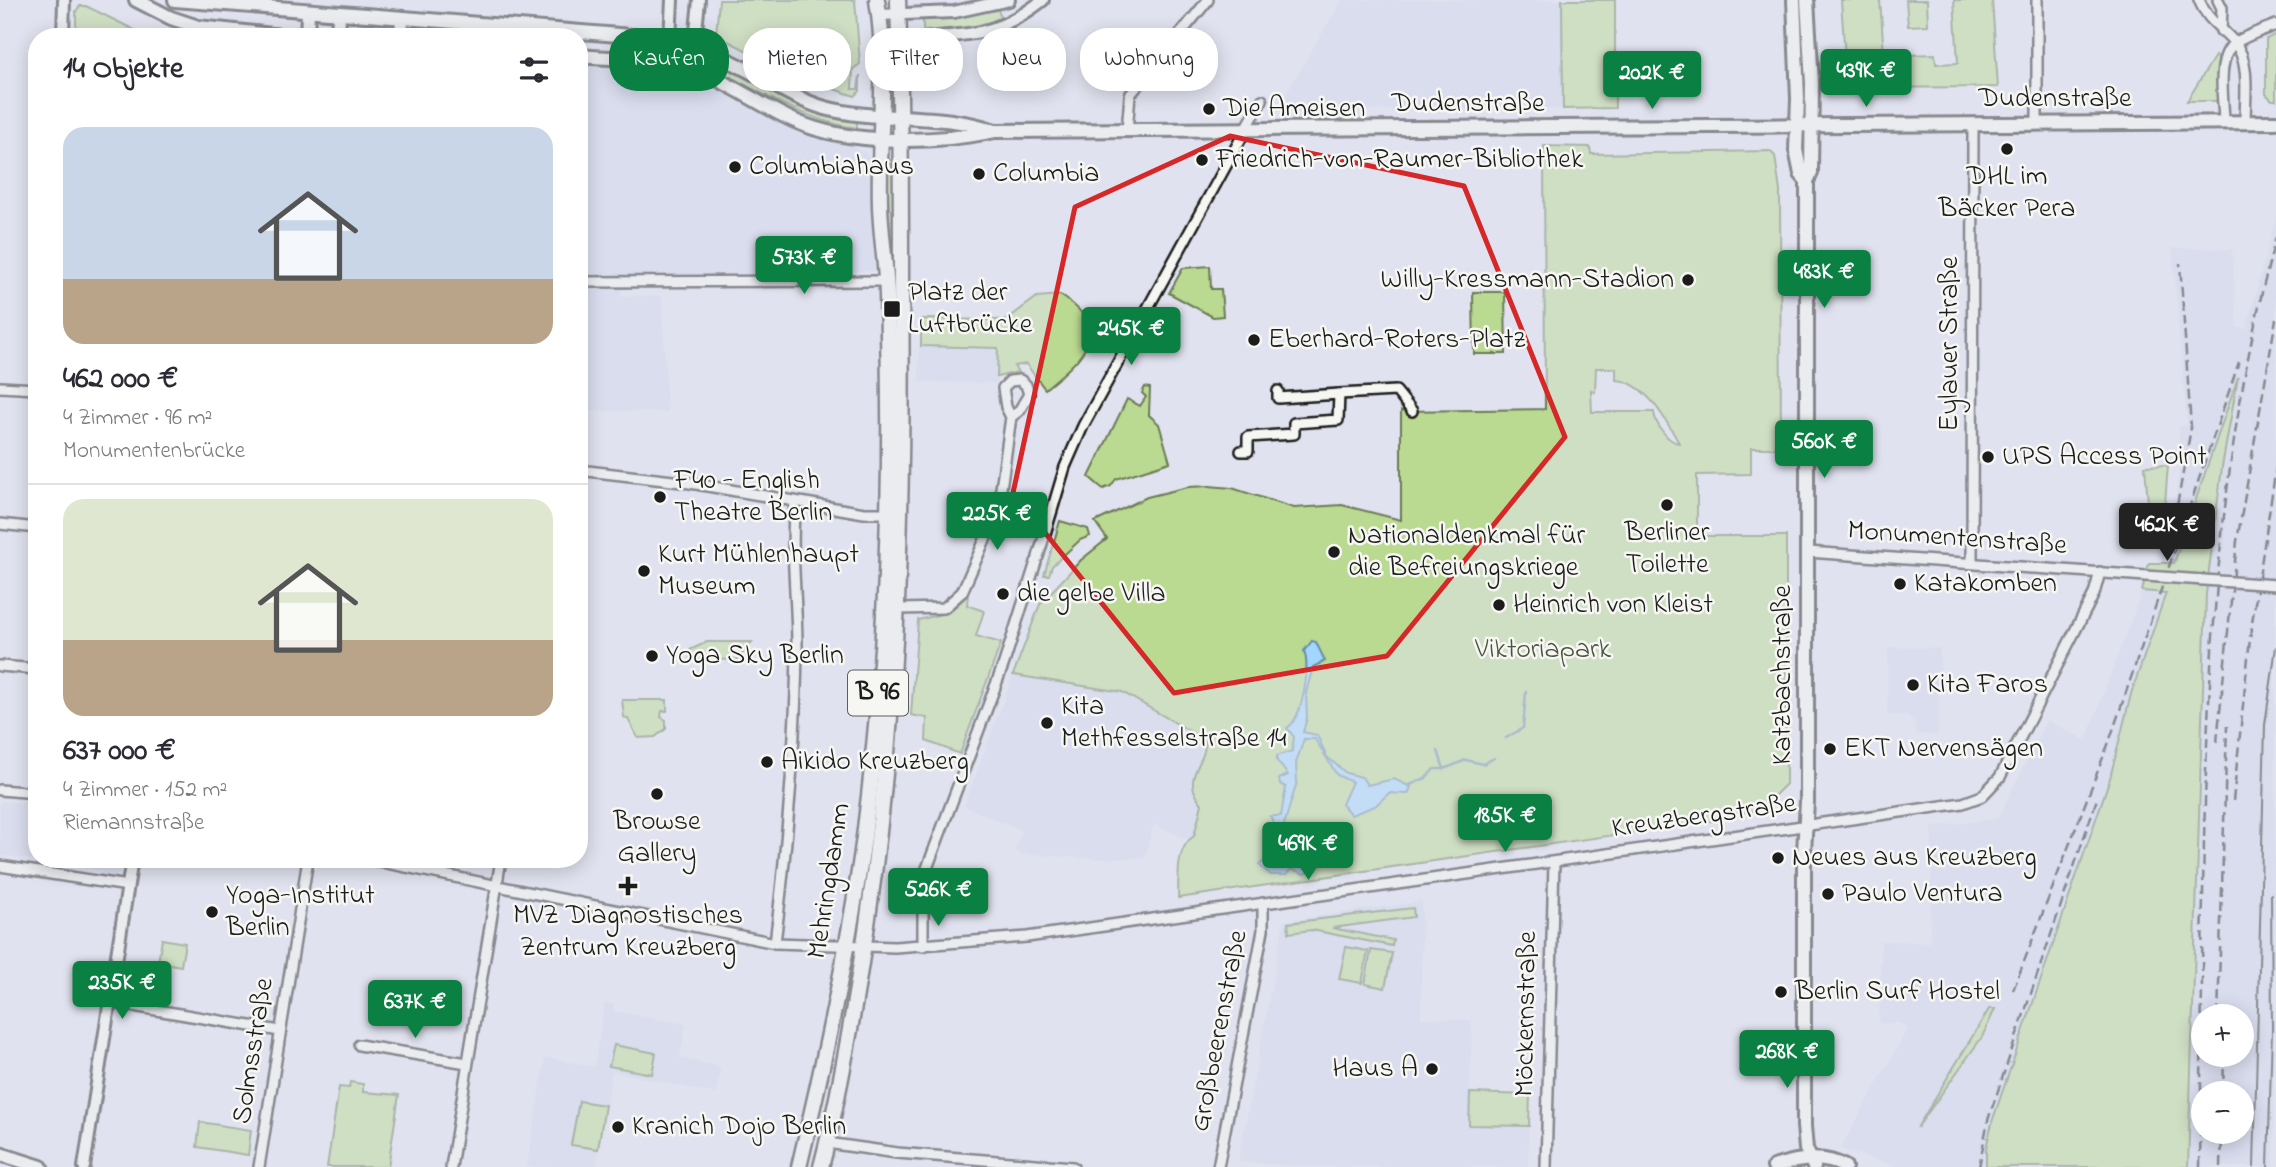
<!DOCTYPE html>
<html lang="de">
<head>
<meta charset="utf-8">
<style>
	:root { --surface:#fff; --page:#f2f2f3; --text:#2b2b33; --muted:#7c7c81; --line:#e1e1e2; --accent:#0b8043 }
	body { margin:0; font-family:"Indie Flower",sans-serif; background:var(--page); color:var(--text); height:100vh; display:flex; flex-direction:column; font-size:26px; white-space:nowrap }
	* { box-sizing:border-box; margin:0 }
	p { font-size:23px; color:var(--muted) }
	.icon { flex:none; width:38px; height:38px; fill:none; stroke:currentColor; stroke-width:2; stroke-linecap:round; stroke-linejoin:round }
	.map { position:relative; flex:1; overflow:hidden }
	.panel { position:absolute; left:28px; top:28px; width:560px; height:840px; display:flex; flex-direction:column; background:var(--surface); border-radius:28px; box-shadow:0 4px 18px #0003 }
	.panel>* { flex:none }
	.banner { position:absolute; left:609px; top:28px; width:665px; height:63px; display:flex; gap:14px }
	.controls { position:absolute; left:2191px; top:1004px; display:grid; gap:14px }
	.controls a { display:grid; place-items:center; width:63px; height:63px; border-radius:50%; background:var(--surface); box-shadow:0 4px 18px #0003; font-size:35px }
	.price { position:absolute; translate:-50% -60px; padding:0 16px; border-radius:7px; background:var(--accent); color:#fff; font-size:23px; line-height:46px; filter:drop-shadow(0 2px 4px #0008) }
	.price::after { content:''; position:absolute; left:50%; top:42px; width:21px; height:16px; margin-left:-10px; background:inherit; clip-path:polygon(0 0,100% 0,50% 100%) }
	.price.active { background:#222; color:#fff }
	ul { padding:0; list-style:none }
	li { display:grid; align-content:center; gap:14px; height:371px; padding:0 35px }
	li+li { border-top:2px solid var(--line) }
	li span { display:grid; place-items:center; height:217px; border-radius:21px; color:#555 }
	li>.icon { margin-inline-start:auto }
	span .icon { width:126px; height:126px; fill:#fffc; stroke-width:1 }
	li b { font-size:30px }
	h2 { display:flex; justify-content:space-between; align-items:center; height:84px; padding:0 35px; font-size:30px }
	.tag { padding:0 24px; border-radius:28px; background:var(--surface); box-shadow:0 4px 18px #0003; font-size:24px; line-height:63px }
	.tag.active { background:var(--accent); color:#fff }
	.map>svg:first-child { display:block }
</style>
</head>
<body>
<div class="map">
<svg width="2276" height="1167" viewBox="0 0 2276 1167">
	<rect width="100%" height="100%" fill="#e0e3ef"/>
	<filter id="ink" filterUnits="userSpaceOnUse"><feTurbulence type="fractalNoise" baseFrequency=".0143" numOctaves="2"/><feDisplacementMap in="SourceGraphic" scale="14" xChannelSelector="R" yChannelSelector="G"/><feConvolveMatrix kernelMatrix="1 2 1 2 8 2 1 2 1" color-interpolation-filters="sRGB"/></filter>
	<g filter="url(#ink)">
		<g fill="#d0d6ed" fill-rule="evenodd">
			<polygon points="1342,0 1562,0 1563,109 1275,111"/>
			<polygon points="579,65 656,71 661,72 661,76 696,84 698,81 797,132 828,142 856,146 857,150 866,152 870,159 874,160 874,271 579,276"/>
			<path d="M2276,217l-2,950h-86l18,-573 16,-127 15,-82 -64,179 -12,-1 17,-80 1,-57 8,-1 -15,-177 60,1 5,78 9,2zM2203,1017h39v38h-39zM2203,1094h39v38h-39z"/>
			<polygon points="579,289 621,289 622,296 662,296 667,412 579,411"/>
			<polygon points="919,345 999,348 997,383 919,382"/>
			<polygon points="2142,591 2166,592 2131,694 2110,778 1992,1122 1986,1148 1986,1167 1898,1167 1840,1149 1908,1028 1899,1023 1879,1024 1881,941 1930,942 1932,827 1998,818 2047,720 2086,740"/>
			<polygon points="1888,647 1940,648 1938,735 1916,734 1915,724 1908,715 1887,715"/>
			<polygon points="1013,675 1122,692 1205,740 1195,772 1194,794 1202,803 1194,836 1187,840 1154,824 1145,858 1101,859 1022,854 1015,851 1021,831 964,806"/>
			<polygon points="0,801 37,803 37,859 123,859 120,873 108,879 101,877 101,871 0,855"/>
			<polygon points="1422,901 1421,1018 1472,1020 1469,1124 1529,1126 1528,1167 1308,1167 1238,1162 1284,921"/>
			<polygon points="605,1003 614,1005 613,1011 686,1024 680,1058 721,1067 716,1094 612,1071 596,1167 527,1167 545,1057 594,1067"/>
		</g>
		<g fill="#bad991" stroke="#6b7a56" stroke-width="2" fill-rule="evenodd">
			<polygon points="719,0 855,0 860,64 853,69 852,89 858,89 860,75 860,91 855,96 800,78 720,37 716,34"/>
			<polygon points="1562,0 1615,0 1615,108 1563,109"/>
			<polygon points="1841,0 1880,0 1885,67 1907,65 1907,55 1935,54 1936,64 1958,63 1954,0 1992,0 1998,87 1847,88"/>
			<polygon points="1906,0 1927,0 1928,25 1908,26"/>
			<polygon points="80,6 86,6 149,37 80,37 76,35 76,11"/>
			<polygon points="998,9 1001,20 979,27 923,31 923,19 961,17"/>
			<polygon points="2276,34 2276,100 2272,100 2266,94 2266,39"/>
			<polygon points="2215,56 2218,57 2217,101 2187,101"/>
			<path d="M705,58l98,49 54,14v7c-58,-8 -102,-41 -154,-64z"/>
			<path d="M1544,146l46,1 1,7 179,-3 5,5 5,35 1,257h-30v26l-54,1v61h89v248l-26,26 -35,5v4l-547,79c1,-21 -3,-50 16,-62l8,-32c-23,-28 5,-39 3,-64l-83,-48 -109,-17 27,-71 41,-44 26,-21 -12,-17 52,-25 41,-10 21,-1 23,2 62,20 48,-3 59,15v-109l144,-2zM1596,368h20v12c29,1 50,40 63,63 -12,-1 -24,-20 -25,-31h-62l-1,-22 4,2z"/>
			<polygon points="887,160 895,160 895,269 891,269"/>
			<polygon points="1210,266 1211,289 1221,289 1223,316 1213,317 1169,293 1183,268"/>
			<polygon points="1473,292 1505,292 1506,354 1474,354"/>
			<path d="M1060,295c56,35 22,64 -15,94l-19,-25 -12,2 4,6 -21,5 1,-29 -77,-2v-27l85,1 31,-23z"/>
			<polygon points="2238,377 2222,467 2206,594 2188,1167 1986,1167 1986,1148 1992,1122 2110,778 2131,694 2166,593 2142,591 2149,563 2174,563"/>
			<polygon points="1145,387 1150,388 1149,415 1159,424 1170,462 1116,479 1111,486 1103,489 1089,477 1127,399 1140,406 1146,397 1142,393"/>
			<polygon points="2168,465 2164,516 2149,516 2145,466"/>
			<polygon points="1060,521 1088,529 1090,536 1080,540 1052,566 1049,575 1044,575"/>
			<polygon points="968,595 967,605 984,611 976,636 1001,643 960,754 926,741 927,718 911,715 918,620 949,612"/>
			<polygon points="707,642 752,642 737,660 690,659 690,650"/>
			<polygon points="622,700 667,700 667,711 662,711 661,717 666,720 666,729 655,737 638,738 628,719 624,717"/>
			<polygon points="1413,908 1414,917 1332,928 1393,940 1392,946 1312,930 1289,933 1288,923"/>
			<polygon points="162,939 185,943 181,966 158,962"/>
			<polygon points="1346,947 1368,951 1362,983 1339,979"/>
			<polygon points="1371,950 1392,953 1385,988 1365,984"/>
			<polygon points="1989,1009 1995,1009 1982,1037 1917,1128"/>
			<polygon points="614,1045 656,1053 652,1074 609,1066"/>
			<polygon points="350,1082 363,1084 363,1092 399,1095 388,1167 327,1167 339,1087 349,1088"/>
			<polygon points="1470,1093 1530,1095 1529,1126 1469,1125"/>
			<polygon points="579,1101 605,1105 598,1149 571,1145"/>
			<polygon points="200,1122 251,1130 248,1155 197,1147"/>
		</g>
		<path fill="#a0d6ff" stroke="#6b8ca4" stroke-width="2" d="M1312,641l4,1 9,19 -12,6 -7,26 1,25 -4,14 14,3 10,22 19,16 16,4 5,8 27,-6 17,8 -3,7 -19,-1 -14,13 -24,9 -9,-11 10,-22 -15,-7 -22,-36h-11l-8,24 1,19 -13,43 -2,24 17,-2 6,7 8,-4 9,10 -10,3 -3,8 -5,3 -13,-5 -5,6h-15l-12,-10 14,-12 3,-25 -6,-12h11l5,-29 -6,-3 -1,-5 9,-4 -11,-14v-5l15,-5 2,-14 -7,-9c15,-9 24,-60 17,-77z"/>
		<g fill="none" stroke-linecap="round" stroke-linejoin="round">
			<g stroke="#6b8ca4" stroke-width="2.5">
				<polyline points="1506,738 1523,728 1526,692"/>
				<polyline points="1438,751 1444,769"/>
				<polyline points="1410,785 1426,778 1434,769 1444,769 1466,760 1483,764 1494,758"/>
			</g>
			<defs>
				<g id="minor">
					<polyline points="2037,0 2037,124"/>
					<path d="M2199,0c8,20 21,26 35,42 17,19 11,56 11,80"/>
					<polyline points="2218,0 2222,8 2221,31"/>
					<path d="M2224,123c0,-22 -9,-66 11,-80 12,-8 28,-13 41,-18"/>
					<polyline points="1127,131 1130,95 1208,0"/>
					<polyline points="579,282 886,281"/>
					<polyline points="0,387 37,389"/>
					<polyline points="1339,394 1396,391 1412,411"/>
					<polyline points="1241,451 1248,451 1248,437 1294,434 1294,423 1338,420 1339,394 1278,398 1278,391"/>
					<polyline points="579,470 690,483 864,513 890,513"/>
					<polyline points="0,524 37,528"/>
					<polyline points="1808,552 2146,576"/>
					<polyline points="1038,557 1065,467 1083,426 1262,100"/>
					<polyline points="1972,563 1973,124"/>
					<polyline points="899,609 944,608 962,592 998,510 1011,417 1006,407 1003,388 1010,381 1020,380 1026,385 1029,394 1019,411 1011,417"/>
					<polyline points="0,666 37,669"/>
					<polyline points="0,790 37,793"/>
					<polyline points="367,859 775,943 895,947 1027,937 1963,803 1982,796 2000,777 2094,594 2100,572"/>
					<polyline points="0,866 128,886"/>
					<path d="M775,943c12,-99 21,-198 22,-297 0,-48 -7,-97 -2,-144"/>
					<polyline points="923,946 923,879 1004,663 1036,562"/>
					<polyline points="109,1002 280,1031"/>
					<polyline points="359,1045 467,1063"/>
					<polyline points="827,1143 897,1153 1073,1167"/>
					<polyline points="259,1167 308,859"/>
					<polyline points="451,1167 501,859"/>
					<polyline points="1218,1167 1263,930 1263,903"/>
					<polyline points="1546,1167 1554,862"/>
				</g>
				<g id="tertiary">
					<polyline points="672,0 670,40 680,66"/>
					<polyline points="880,15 954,12 1009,0"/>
					<polyline points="63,37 64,0"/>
					<path d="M900,49c29,-15 49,-11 80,-17 24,-5 44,-17 63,-32"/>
					<polyline points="688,67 696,31 699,0"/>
					<polyline points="84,1167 132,859"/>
				</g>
				<g id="secondary">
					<polyline points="136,0 171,18 198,27 291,37"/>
					<path d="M175,0l482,38c27,5 52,13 77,25 31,15 57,35 91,45 55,15 116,3 170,23"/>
					<polyline points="1794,0 1798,99 1796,150 1801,174 1807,181"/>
					<polyline points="1807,0 1812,83 1811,173 1807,181 1807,802 1804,851 1804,1126 1806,1149 1814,1167"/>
					<polyline points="307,37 308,12"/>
					<polyline points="338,37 339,14"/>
					<polyline points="401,37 402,18"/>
					<path d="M579,56c35,3 73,2 106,11 40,11 73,38 110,54 55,25 142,22 200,10l1281,-9"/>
					<polyline points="0,1154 41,1167"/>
					<path d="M1774,1167c23,-8 49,-13 71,0"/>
				</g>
				<g id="primary">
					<path d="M799,1167c26,-109 50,-219 65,-330 23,-179 29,-362 23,-542 -1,-30 -6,-59 -7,-89 -2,-68 8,-139 -3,-206"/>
					<path d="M821,1167c16,-61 27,-123 37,-185 40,-237 46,-466 43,-705 0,-92 0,-185 -3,-277"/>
				</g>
			</defs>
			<use href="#minor" stroke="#1c1c1c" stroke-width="14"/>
			<use href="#tertiary" stroke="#1c1c1c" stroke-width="16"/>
			<use href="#secondary" stroke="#1c1c1c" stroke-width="18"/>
			<use href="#primary" stroke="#1c1c1c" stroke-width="19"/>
			<use href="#minor" stroke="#f6f6f2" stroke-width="9"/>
			<use href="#tertiary" stroke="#f6f6f2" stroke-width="10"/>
			<use href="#secondary" stroke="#f6f6f2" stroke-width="12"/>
			<use href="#primary" stroke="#f6f6f2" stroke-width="14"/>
			<g stroke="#1c1c1c" stroke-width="2">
				<polyline points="2254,1167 2265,725 2276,647"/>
				<polyline points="2268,1167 2272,1029 2271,894"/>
			</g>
			<g stroke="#1c1c1c" stroke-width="2.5" stroke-dasharray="10 5" stroke-linecap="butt">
				<polyline points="2172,534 2191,428 2180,263"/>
				<polyline points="2217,742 2237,541 2276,319"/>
				<polyline points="2233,801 2251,629 2276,468"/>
				<polyline points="2013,990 2109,742 2239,362"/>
				<polyline points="2218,1017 2227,726"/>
				<polyline points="2223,1094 2224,1055"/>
				<polyline points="1979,1167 1988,1120 2097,799"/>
				<path d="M2200,1167c5,-311 -6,-627 76,-930"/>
				<polyline points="2221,1167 2222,1132"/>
			</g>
			<defs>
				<polyline id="minor-bridge" points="2146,576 2276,585"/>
			</defs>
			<use href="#minor-bridge" stroke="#1c1c1c" stroke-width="14" stroke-linecap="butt"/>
			<use href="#minor-bridge" stroke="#f6f6f2" stroke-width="9"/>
		</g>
	</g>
	<path d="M0 0H2276V1167H0ZM1230,136l234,50 101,251 -178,219 -213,37 -161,-200 62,-286z" fill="#e0e3ef" fill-opacity=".55" fill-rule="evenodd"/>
	<path fill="none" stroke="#d62828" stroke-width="5" stroke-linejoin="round" d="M1230,136l234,50 101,251 -178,219 -213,37 -161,-200 62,-286z"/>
	<g fill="#1c1c1c" stroke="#f6f6f2" stroke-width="2.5">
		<circle cx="1209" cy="109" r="7"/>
		<circle cx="2007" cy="149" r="7"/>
		<circle cx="1202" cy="160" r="7"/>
		<circle cx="735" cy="167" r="7"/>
		<circle cx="979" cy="174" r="7"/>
		<circle cx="1688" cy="280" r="7"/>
		<rect x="883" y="300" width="18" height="18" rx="3.5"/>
		<circle cx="1254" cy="340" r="7"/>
		<circle cx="1988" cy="457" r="7"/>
		<circle cx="660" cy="497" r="7"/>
		<circle cx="1667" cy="505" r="7"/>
		<circle cx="1334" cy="552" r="7"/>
		<circle cx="644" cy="571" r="7"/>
		<circle cx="1900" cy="584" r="7"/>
		<circle cx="1003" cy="594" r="7"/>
		<circle cx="1499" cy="605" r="7"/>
		<circle cx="652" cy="656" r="7"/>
		<circle cx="1913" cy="685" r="7"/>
		<circle cx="1047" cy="723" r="7"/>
		<circle cx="1830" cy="749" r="7"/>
		<circle cx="767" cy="762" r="7"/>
		<circle cx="657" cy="794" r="7"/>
		<circle cx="1778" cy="858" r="7"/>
		<path d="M624.5 875.5h7v7h7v7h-7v7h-7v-7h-7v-7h7z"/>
		<circle cx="1828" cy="894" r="7"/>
		<circle cx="212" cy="912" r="7"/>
		<circle cx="1781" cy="992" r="7"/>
		<circle cx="1432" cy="1069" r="7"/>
		<circle cx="618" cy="1127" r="7"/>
	</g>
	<g text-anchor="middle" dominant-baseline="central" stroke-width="5" stroke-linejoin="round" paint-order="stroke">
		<rect fill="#f6f6f2" stroke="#5d5d5c" stroke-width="2" x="848" y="670.5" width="60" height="45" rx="5"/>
		<g font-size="26" font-weight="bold" fill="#1c1c1c">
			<text x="878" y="693">B 96</text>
		</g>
		<g font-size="28" fill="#1c1c1c" stroke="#f6f6f2">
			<text x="2055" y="99">Dudenstraße</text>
			<text x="1468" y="104">Dudenstraße</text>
			<text transform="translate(1950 344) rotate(-90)">Eylauer Straße</text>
			<text transform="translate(1957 539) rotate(4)">Monumentenstraße</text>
			<text transform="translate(1783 675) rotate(-90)">Katzbachstraße</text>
			<text transform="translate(1704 817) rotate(-8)">Kreuzbergstraße</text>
			<text transform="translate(830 881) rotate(-81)">Mehringdamm</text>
			<text transform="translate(1527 1014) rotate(-89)">Möckernstraße</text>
			<text transform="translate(1220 1031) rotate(-79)">Großbeerenstraße</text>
			<text transform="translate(254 1051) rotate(-81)">Solmsstraße</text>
		</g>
		<g font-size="28" fill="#1c1c1c" stroke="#f6f6f2" text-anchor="start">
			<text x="1223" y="109">Die Ameisen</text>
			<text x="1216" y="160">Friedrich-von-Raumer-Bibliothek</text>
			<text x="749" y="167">Columbiahaus</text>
			<text x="993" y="174">Columbia</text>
			<text x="2007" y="177" text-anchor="middle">DHL im<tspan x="2007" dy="32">Bäcker Pera</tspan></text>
			<text x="1674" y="280" text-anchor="end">Willy-Kressmann-Stadion</text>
			<text x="908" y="293">Platz der<tspan x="908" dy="32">Luftbrücke</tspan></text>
			<text x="1268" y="340">Eberhard-Roters-Platz</text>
			<text x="2002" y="457">UPS Access Point</text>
			<text x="674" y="481">F40 - English<tspan x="674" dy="32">Theatre Berlin</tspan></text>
			<text x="1667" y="533" text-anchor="middle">Berliner<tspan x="1667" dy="32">Toilette</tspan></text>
			<text x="1348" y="536">Nationaldenkmal für<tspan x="1348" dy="32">die Befreiungskriege</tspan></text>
			<text x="658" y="555">Kurt Mühlenhaupt<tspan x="658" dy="32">Museum</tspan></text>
			<text x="1914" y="584">Katakomben</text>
			<text x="1017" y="594">die gelbe Villa</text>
			<text x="1513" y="605">Heinrich von Kleist</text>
			<text x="666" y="656">Yoga Sky Berlin</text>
			<text x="1927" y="685">Kita Faros</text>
			<text x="1061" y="707">Kita<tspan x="1061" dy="32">Methfesselstraße 14</tspan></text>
			<text x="1844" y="749">EKT Nervensägen</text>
			<text x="781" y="762">Aikido Kreuzberg</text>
			<text x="657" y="822" text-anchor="middle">Browse<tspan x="657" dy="32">Gallery</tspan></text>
			<text x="1792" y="858">Neues aus Kreuzberg</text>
			<text x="1842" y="894">Paulo Ventura</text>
			<text x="226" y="896">Yoga-Institut<tspan x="226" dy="32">Berlin</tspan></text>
			<text x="628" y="916" text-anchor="middle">MVZ Diagnostisches<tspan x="628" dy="32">Zentrum Kreuzberg</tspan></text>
			<text x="1795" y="992">Berlin Surf Hostel</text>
			<text x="1418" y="1069" text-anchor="end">Haus A</text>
			<text x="632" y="1127">Kranich Dojo Berlin</text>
		</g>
		<g font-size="28" fill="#4b553f" stroke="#f6f6f2">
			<text x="1543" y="650">Viktoriapark</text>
		</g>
	</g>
</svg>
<div class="controls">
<a>+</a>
<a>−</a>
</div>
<b class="price" style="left:1866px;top:109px">439K €</b>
<b class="price" style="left:1652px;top:111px">202K €</b>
<b class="price" style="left:804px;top:296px">573K €</b>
<b class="price" style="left:1824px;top:310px">483K €</b>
<b class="price" style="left:1131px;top:367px">245K €</b>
<b class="price" style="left:1824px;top:480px">560K €</b>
<b class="price" style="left:997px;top:552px">225K €</b>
<b class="price active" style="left:2167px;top:563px">462K €</b>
<b class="price" style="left:1505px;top:854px">185K €</b>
<b class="price" style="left:1308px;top:882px">469K €</b>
<b class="price" style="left:938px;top:928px">526K €</b>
<b class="price" style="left:122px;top:1021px">235K €</b>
<b class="price" style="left:415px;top:1040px">637K €</b>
<b class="price" style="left:1787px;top:1090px">268K €</b>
<div class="banner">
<a class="tag active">Kaufen</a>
<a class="tag">Mieten</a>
<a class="tag">Filter</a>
<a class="tag">Neu</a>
<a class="tag">Wohnung</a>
</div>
<section class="panel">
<h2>14 Objekte<svg class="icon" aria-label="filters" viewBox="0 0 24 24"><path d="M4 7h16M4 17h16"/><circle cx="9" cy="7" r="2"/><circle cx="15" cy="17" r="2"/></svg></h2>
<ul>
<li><span style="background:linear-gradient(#c9d6e8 70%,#b9a48a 0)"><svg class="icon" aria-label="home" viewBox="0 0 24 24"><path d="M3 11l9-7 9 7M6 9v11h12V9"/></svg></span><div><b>462 000 €</b><p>4 Zimmer · 96 m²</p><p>Monumentenbrücke</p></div></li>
<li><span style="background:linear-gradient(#dfe7d0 65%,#b9a48a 0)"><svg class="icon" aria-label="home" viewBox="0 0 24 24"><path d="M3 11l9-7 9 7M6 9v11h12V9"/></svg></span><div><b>637 000 €</b><p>4 Zimmer · 152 m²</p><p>Riemannstraße</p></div></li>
</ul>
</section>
</div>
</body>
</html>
